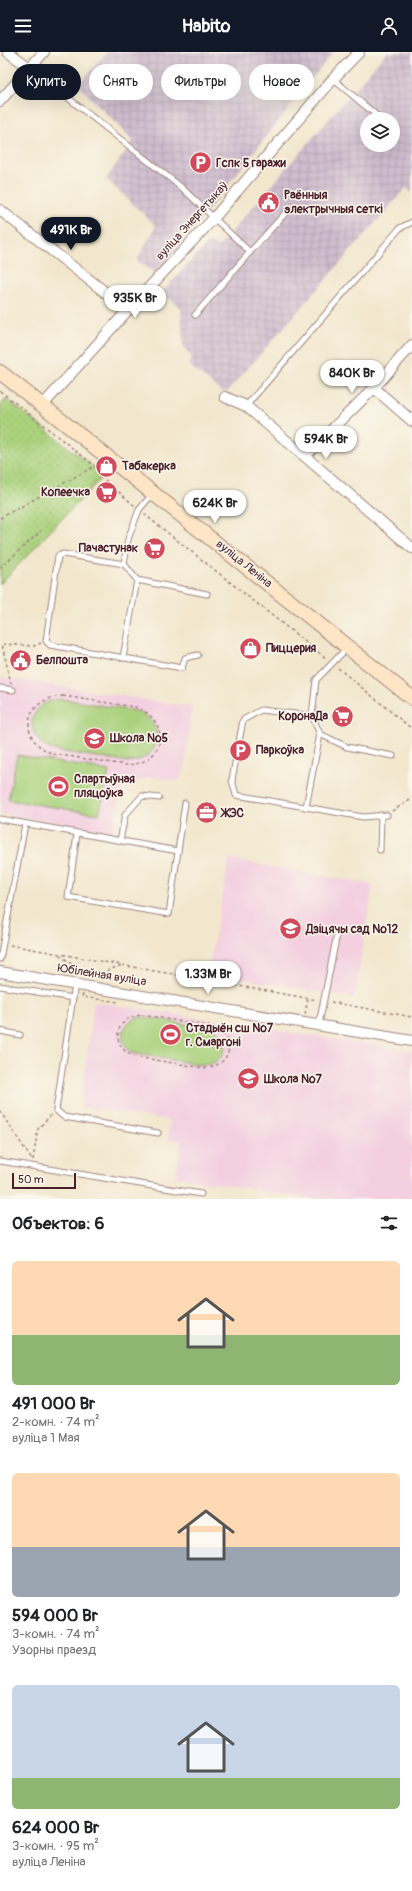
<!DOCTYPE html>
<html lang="ru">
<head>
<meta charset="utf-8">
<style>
	:root { --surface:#fff; --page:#f6f6f6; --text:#202124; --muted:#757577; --accent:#111827 }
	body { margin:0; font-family:Pangolin,sans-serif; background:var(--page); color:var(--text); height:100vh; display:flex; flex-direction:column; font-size:15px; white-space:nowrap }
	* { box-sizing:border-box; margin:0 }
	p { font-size:13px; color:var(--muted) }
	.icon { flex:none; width:22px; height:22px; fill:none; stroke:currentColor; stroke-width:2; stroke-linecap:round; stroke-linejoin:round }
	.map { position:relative; height:1147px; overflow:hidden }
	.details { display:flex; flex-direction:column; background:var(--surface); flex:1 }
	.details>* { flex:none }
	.top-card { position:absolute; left:12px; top:12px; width:388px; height:36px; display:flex; gap:8px }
	.tools { position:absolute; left:360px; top:60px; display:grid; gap:8px }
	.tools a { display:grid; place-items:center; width:40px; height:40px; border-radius:50%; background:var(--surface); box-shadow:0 4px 16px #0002; font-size:20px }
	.scale { position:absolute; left:12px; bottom:10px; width:64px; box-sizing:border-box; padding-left:4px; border:2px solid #4a1f2b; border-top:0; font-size:11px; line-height:14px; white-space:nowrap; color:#4a1f2b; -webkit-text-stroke:3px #fbf7ec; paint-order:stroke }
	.price { position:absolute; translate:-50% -34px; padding:0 9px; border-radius:14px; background:#fff; color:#222; font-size:13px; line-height:26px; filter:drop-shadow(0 1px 2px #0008) }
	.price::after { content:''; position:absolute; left:50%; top:24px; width:12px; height:9px; margin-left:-6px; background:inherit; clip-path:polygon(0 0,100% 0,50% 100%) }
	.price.on { background:var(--accent); color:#fff }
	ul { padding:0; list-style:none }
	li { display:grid; align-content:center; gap:8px; height:212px; padding:0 12px }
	li span { display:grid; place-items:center; height:124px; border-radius:6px; color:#555 }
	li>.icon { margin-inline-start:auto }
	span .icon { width:72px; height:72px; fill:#fffc; stroke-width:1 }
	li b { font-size:17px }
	h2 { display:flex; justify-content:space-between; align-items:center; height:48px; padding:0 12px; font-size:17px }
	.tag { padding:0 14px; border-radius:18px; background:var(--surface); box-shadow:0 4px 16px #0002; font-size:14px; line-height:36px }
	.tag.on { background:var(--accent); color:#fff }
	header { display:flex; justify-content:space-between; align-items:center; height:52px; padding:0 12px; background:var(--accent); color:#fff; font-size:18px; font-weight:700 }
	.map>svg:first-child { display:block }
</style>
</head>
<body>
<header><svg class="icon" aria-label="menu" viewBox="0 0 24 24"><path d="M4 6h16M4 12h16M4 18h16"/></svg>Habito<svg class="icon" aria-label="person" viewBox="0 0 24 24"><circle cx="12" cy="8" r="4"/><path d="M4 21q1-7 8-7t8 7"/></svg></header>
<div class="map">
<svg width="412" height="1147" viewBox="0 0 412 1147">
	<defs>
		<pattern id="industrial-grid" width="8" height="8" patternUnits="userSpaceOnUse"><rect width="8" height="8" fill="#cfbdcf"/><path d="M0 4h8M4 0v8" fill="none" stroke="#b3a2b2"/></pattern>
		<pattern id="park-dots" width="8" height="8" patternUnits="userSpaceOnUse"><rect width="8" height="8" fill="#aad27d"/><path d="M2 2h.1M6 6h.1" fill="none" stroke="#94b46c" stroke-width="1.8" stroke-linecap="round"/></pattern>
	</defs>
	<rect width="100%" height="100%" fill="#fbf7ec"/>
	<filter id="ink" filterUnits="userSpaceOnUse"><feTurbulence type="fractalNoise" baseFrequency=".025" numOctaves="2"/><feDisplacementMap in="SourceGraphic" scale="8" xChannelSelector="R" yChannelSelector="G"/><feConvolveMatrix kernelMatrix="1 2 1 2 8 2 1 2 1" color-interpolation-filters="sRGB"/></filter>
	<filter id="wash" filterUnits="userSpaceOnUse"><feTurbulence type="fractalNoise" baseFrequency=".012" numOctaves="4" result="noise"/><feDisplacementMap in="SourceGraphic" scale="16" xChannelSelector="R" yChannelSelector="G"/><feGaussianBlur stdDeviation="0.9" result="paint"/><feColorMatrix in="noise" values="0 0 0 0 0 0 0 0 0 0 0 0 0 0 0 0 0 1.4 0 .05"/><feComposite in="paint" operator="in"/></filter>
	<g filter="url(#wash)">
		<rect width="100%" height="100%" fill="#f2e7cd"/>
		<g fill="#f3cfe0">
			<polygon points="0,625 192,655 185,716 178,729 150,725 122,734 113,780 0,762"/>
			<polygon points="229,807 373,833 354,946 208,921"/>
			<polygon points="94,950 412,999 412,1147 314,1147 176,1125 181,1089 168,1087 170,1068 80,1055"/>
		</g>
		<g fill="url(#industrial-grid)" fill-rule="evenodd">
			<polygon points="107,0 333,0 157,223 137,208 156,174 106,127 133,89 78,33"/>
			<path d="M387,0h25v141l-6,-5 -178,203 -6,1 -33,-27 3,-8 -9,-10 -2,-39 -19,-16 47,-50 9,5zM367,67h26v26h-26z"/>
		</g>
		<polygon fill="url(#park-dots)" stroke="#7a7854" points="6,347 104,423 0,532 0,355"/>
		<g fill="#aad27d" stroke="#7a7854">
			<path d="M62,647l74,12c32,12 26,49 -8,51l-75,-12c-32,-12 -26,-50 9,-51z"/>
			<polygon points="17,703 109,719 99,762 8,748"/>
			<path d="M137,965h7l71,12c17,15 10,35 -13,36l-71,-12c-13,-12 -11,-28 6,-36z"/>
		</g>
	</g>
	<g filter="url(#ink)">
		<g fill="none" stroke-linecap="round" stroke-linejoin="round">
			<defs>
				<g id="lane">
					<polyline points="30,16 181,135 250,200 289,157"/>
					<polyline points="333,27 381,67"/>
					<polyline points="195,263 250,200"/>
					<polyline points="246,354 400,176 412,170"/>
					<polyline points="124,512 63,502 58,504 46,589 50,593 182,616 185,606 198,603"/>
					<polyline points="137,528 207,542"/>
					<polyline points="123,606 137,528 124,512 128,487 139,458 153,441"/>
					<polyline points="0,636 13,638"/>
					<polyline points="312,664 261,658 243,668 232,728 236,743 363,765 387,763"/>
					<polyline points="320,682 347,695 393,704"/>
					<polyline points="306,755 320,682 312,664 316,628 347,596"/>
					<polyline points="0,767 178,799 169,862 68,845 77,782"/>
					<polyline points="120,789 125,763 142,744 159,746"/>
					<polyline points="380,798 381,763"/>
					<polyline points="178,799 185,751"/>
					<polyline points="0,907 25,772"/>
					<polyline points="75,932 56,1058 64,1065 158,1081"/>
					<polyline points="0,934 73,946"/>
					<polyline points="319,972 337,882"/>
					<polyline points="0,979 20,983"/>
					<polyline points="0,1109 201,1142"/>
				</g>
				<g id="street">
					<polyline points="8,0 30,16"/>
					<polyline points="0,49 44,0"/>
					<polyline points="0,158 128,258"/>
					<polyline points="374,336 412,369"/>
					<polyline points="225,345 246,354 412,496"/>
					<polyline points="42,354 128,258 213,167 333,27 359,0"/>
					<polyline points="305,404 374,336 412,293"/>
					<polyline points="0,920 412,989"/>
				</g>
				<polyline id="secondary" points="0,320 412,646"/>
			</defs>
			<use href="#lane" stroke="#9e837c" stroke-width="7"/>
			<use href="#street" stroke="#9e837c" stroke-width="12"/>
			<use href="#secondary" stroke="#9e837c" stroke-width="16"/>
			<g stroke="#9e837c" stroke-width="1.5" stroke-dasharray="3 3" stroke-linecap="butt">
				<polyline points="0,339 95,414"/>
				<polyline points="144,462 327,607"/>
				<polyline points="0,466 95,414 98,422 135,454"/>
				<polyline points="0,516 41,479"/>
				<polyline points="338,616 412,677"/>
				<polyline points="11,632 2,592 34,594 41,591"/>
				<path d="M63,644l72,11c38,14 31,57 -9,58l-72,-11c-38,-13 -31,-56 9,-58z"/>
				<polyline points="392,759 412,747"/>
				<polyline points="10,893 317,948"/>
				<polyline points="60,903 88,925"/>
				<polyline points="90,925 122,913"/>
				<polyline points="83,942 82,945 119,950"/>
				<polyline points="331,950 412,965"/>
				<polyline points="305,962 308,946"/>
				<path d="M142,963l69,11c27,9 22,40 -6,42l-69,-11c-27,-9 -23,-40 6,-42z"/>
				<polyline points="0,1059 32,1108"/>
				<polyline points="33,1108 38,1077 52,1062"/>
			</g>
			<use href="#lane" stroke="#fff" stroke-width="5"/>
			<use href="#street" stroke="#fff" stroke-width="10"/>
			<use href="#secondary" stroke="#fde5c5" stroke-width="14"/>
		</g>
	</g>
	<defs>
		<symbol id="parking-disc" viewBox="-11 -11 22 22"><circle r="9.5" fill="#d1495b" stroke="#fbf7ec"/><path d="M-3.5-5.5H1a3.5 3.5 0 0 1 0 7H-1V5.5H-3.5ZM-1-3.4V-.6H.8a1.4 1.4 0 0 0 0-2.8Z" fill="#fff"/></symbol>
		<symbol id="civic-disc" viewBox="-11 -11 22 22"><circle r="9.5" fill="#d1495b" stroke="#fbf7ec"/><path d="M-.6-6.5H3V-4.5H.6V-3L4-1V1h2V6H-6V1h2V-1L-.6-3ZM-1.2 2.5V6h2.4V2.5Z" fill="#fff"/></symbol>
		<symbol id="shop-disc" viewBox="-11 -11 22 22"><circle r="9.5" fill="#d1495b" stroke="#fbf7ec"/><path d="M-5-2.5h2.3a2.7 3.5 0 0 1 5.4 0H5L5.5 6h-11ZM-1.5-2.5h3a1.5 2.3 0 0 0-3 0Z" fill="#fff"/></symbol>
		<symbol id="supermarket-disc" viewBox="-11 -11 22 22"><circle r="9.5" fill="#d1495b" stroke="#fbf7ec"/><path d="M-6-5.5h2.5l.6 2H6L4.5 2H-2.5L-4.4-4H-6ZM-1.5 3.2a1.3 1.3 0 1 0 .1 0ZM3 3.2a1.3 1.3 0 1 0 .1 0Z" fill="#fff"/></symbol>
		<symbol id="school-disc" viewBox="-11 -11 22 22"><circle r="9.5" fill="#d1495b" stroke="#fbf7ec"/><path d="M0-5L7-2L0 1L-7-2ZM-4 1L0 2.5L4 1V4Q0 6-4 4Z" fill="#fff"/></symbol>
		<symbol id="stadium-disc" viewBox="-11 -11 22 22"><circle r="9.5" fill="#d1495b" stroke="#fbf7ec"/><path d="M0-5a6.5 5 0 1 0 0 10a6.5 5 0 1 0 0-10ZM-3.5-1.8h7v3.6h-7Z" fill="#fff"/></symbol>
		<symbol id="office-disc" viewBox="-11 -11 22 22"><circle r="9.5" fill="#d1495b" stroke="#fbf7ec"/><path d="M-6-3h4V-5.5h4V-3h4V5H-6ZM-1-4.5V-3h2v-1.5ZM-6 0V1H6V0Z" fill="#fff"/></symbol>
	</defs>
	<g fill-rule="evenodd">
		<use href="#parking-disc" x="188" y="98" width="25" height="25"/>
		<use href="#civic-disc" x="256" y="138" width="25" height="25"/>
		<use href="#shop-disc" x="94" y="402" width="25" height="25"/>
		<use href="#supermarket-disc" x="94" y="428" width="25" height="25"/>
		<use href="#supermarket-disc" x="142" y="484" width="25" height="25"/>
		<use href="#shop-disc" x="238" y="584" width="25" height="25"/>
		<use href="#civic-disc" x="8" y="596" width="25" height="25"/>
		<use href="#supermarket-disc" x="330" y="652" width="25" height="25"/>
		<use href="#school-disc" x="82" y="674" width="25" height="25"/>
		<use href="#parking-disc" x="228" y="686" width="25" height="25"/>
		<use href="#stadium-disc" x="46" y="722" width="25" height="25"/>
		<use href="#office-disc" x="194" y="748" width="25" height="25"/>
		<use href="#school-disc" x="278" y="864" width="25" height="25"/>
		<use href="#stadium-disc" x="158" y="970" width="25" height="25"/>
		<use href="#school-disc" x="236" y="1014" width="25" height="25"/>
	</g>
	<g text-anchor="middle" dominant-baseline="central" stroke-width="3" stroke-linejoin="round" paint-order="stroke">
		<g font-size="12" font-weight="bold" fill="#4a1f2b" stroke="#fbf7ec" text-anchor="start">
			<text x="216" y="111">Гспк 5 гаражи</text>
			<text x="284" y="143">Раённыя<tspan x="284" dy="14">электрычныя сеткі</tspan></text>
			<text x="122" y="414">Табакерка</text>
			<text x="90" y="440" text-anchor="end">Копеечка</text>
			<text x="138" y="496" text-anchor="end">Пачастунак</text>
			<text x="266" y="596">Пиццерия</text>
			<text x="36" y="608">Белпошта</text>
			<text x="328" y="664" text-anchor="end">КоронаДа</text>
			<text x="110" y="686">Школа №5</text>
			<text x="256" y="698">Паркоўка</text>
			<text x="74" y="727">Спартыўная<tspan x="74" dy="14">пляцоўка</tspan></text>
			<text x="222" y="761">ЖЭС</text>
			<text x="306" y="877">Дзіцячы сад №12</text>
			<text x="186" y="976">Стадыён сш №7<tspan x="186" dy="14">г. Смаргоні</tspan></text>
			<text x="264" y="1027">Школа №7</text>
		</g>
		<g font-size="12" fill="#4a1f2b" stroke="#fbf7ec">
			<text transform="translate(192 169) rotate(-48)">вуліца Энергетыкаў</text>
			<text transform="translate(244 512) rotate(39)">вуліца Леніна</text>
			<text transform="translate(102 923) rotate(9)">Юбілейная вуліца</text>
		</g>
	</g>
</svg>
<div class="tools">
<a><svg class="icon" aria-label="layers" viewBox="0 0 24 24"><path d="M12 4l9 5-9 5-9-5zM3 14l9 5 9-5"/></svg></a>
</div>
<div class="scale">50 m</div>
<b class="price on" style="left:71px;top:199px">491K Br</b>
<b class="price" style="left:135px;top:267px">935K Br</b>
<b class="price" style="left:352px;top:342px">840K Br</b>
<b class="price" style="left:326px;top:408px">594K Br</b>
<b class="price" style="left:215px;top:472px">624K Br</b>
<b class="price" style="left:208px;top:943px">1.33M Br</b>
<div class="top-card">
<a class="tag on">Купить</a>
<a class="tag">Снять</a>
<a class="tag">Фильтры</a>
<a class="tag">Новое</a>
</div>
</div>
<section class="details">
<h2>Объектов: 6<svg class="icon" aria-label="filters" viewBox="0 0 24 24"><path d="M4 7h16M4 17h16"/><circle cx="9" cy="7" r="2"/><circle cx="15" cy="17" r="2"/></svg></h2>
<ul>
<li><span style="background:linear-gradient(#ffd9b3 60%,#8fb573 0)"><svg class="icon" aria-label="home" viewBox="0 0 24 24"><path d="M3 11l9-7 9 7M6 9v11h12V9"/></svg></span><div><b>491 000 Br</b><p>2-комн. · 74 m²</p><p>вуліца 1 Мая</p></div></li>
<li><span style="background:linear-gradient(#ffd9b3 60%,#9aa5b1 0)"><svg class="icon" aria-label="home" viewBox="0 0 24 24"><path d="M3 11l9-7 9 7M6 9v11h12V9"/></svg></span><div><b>594 000 Br</b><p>3-комн. · 74 m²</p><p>Узорны праезд</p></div></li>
<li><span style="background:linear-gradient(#c9d6e8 75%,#8fb573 0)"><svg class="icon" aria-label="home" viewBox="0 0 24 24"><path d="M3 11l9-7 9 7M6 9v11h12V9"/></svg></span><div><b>624 000 Br</b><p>3-комн. · 95 m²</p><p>вуліца Леніна</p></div></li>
</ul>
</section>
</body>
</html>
